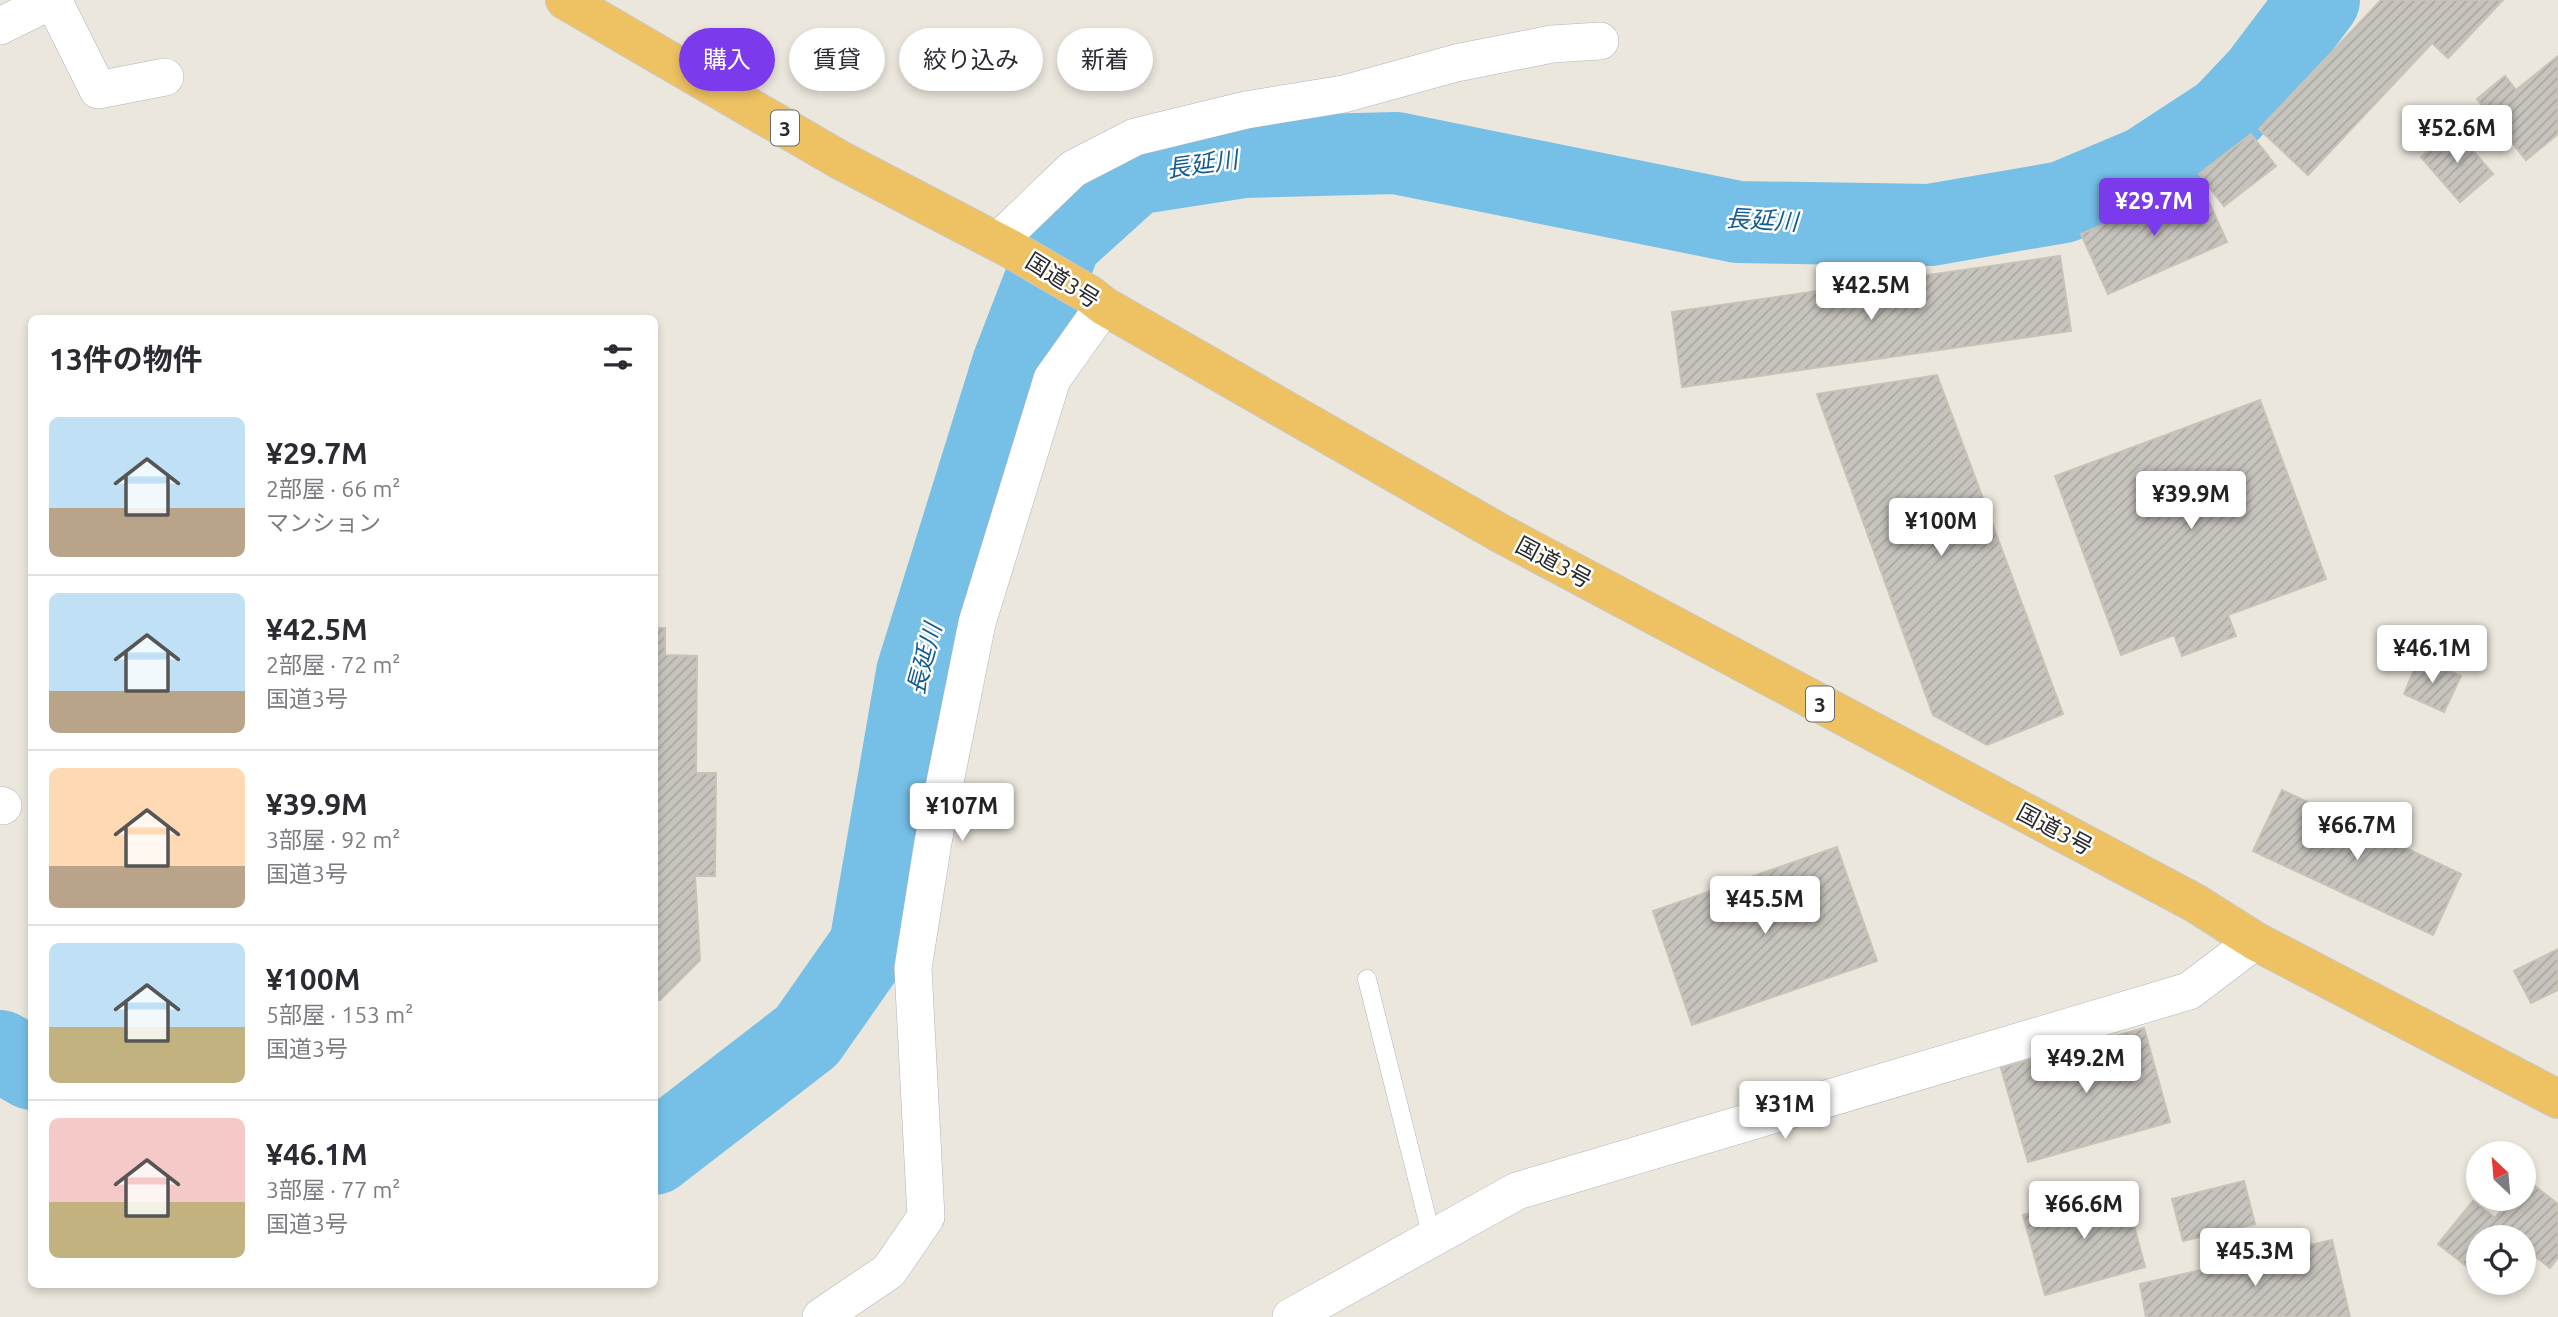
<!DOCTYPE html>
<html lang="ja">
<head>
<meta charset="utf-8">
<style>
	:root { --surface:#fff; --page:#f7f7f7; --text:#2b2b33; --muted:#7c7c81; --line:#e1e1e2; --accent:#7c3aed }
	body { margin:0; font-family:Ubuntu,"Noto Sans JP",sans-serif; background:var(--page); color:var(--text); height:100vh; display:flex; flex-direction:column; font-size:26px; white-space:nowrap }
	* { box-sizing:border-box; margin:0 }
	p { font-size:23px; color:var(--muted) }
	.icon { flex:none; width:38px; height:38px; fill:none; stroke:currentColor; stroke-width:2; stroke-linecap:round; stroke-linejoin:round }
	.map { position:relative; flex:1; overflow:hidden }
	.side { position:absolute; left:28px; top:315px; width:630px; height:973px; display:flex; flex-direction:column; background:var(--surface); border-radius:10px; box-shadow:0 4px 10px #0003 }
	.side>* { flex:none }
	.top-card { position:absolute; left:679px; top:28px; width:665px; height:63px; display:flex; gap:14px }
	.needle { width:46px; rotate:334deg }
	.fabs { position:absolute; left:2466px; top:1141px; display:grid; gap:14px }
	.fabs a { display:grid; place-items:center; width:70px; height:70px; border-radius:50%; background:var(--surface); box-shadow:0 4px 10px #0003; font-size:35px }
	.price { position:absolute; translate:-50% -60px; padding:0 16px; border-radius:7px; background:#fff; color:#222; font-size:23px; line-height:46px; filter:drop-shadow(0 2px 4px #0008) }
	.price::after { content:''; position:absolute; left:50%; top:42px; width:21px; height:16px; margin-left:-10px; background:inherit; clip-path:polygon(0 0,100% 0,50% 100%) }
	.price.on { background:var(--accent); color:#fff }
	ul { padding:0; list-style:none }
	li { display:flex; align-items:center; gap:21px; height:175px; padding:0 21px }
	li+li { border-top:2px solid var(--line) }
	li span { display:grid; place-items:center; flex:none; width:196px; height:140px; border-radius:10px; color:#555 }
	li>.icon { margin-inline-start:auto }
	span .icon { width:84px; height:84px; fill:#fffc; stroke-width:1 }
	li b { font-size:30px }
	h2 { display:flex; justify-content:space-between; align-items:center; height:84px; padding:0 21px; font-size:30px }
	.pill { padding:0 24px; border-radius:32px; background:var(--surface); box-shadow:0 4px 10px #0003; font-size:24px; line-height:63px }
	.pill.on { background:var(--accent); color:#fff }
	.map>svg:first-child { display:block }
</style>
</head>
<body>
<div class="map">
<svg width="2558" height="1317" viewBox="0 0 2558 1317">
	<defs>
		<pattern id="building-hatch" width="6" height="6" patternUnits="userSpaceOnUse" patternTransform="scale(1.75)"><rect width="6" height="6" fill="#c7c3bd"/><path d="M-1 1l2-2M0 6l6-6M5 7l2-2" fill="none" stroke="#aba8a3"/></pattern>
	</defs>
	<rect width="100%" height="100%" fill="#ebe7dd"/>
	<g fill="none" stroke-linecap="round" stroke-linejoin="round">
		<g stroke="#76bfe7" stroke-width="82">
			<polyline points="0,1051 32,1069"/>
			<polyline points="654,1154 807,1036 870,946 917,673 1013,364 1061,240 1134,174 1244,157 1396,153 1738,222 1930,225 2063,202 2146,167 2224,116 2261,77 2319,0"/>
		</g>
	</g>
	<g fill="url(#building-hatch)" stroke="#c7c3b7" stroke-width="2">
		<polygon points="2381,0 2503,0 2448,58 2432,43 2308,175 2259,129"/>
		<polygon points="2558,56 2558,134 2526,160 2477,99 2505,76 2516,90"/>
		<polygon points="2454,129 2493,174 2460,202 2421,157"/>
		<polygon points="2251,134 2276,166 2224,206 2199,174"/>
		<polygon points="2200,182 2227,242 2108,294 2081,234"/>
		<polygon points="2060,256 2071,331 1682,387 1672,312"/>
		<polygon points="1937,375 2063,714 1987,745 1933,715 1817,394"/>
		<polygon points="2260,400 2326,579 2228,615 2236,636 2182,656 2174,635 2121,655 2055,476"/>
		<polygon points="654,628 665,628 665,655 697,656 696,773 716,773 715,876 695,876 700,960 660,1000 654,1000"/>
		<polygon points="2419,658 2461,676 2444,712 2404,694"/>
		<polygon points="2282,790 2461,874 2433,935 2253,851"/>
		<polygon points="1837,847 1877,961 1692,1025 1653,911"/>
		<polygon points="2558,949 2558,990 2531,1003 2514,971"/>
		<polygon points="2144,1028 2170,1122 2028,1162 2001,1068"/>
		<polygon points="2526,1179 2558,1204 2558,1257 2550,1268 2526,1249 2524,1253 2524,1237 2478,1237 2478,1275 2438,1244 2473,1201 2495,1218 2511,1199 2524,1199 2524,1182"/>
		<polygon points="2244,1181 2255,1224 2183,1241 2172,1199"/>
		<polygon points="2124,1188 2145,1267 2045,1295 2023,1215"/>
		<polygon points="2332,1240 2350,1317 2146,1317 2140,1284"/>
	</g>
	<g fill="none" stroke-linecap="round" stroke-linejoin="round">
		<defs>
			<polyline id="service" points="1367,979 1432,1238"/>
			<g id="minor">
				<polyline points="53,0 98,90 165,77"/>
				<polyline points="0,26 53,0"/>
				<polyline points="997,242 1073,169 1135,137 1246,110 1344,94 1456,63 1552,44 1600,41"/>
				<polyline points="0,805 3,806"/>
				<polyline points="821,1317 889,1271 926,1217 913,968 933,842 977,623 1052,379 1104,306"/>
				<polyline points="1291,1317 1517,1191 2189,991 2255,941"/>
			</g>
			<polyline id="trunk" points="565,0 840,160 1009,248 1090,295 1104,306 1498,532 2195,903 2255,941 2558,1099"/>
		</defs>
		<use href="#service" stroke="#b1b2bd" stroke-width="19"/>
		<use href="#minor" stroke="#b1b2bd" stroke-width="38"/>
		<use href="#trunk" stroke="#c8c8c8" stroke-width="40"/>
		<use href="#service" stroke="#fff" stroke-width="18"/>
		<use href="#minor" stroke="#fff" stroke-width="37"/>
		<use href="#trunk" stroke="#eec262" stroke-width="38"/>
	</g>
	<g text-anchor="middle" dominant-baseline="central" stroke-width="5" stroke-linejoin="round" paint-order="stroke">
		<g fill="#fff" stroke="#6a6a6a" stroke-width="2">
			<rect x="771" y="110.5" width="28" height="35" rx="5"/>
			<rect x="1806" y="686.5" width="28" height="35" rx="5"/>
		</g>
		<g font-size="21" font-weight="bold" fill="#2a2a2a">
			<text x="785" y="128">3</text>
			<text x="1820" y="704">3</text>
		</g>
		<g font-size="23" fill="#2a2a2a" stroke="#fff">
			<text transform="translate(1063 280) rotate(32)">国道3号</text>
			<text transform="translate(1554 562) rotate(28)">国道3号</text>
			<text transform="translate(2055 829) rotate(28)">国道3号</text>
		</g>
		<g font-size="24" font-style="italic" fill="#155c93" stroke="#fff">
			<text transform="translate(1202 164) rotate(-8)">長延川</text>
			<text transform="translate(1762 220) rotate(3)">長延川</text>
			<text transform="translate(924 659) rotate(-75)">長延川</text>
		</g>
	</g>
</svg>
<div class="fabs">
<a><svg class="needle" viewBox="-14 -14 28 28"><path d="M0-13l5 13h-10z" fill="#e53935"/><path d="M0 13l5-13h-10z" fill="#7c7c81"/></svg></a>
<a><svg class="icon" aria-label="locate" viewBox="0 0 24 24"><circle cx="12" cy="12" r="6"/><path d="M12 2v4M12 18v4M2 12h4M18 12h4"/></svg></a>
</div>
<b class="price" style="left:2457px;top:165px">¥52.6M</b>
<b class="price on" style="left:2154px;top:238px">¥29.7M</b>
<b class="price" style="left:1871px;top:322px">¥42.5M</b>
<b class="price" style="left:2191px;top:531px">¥39.9M</b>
<b class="price" style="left:1941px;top:558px">¥100M</b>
<b class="price" style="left:2432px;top:685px">¥46.1M</b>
<b class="price" style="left:962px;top:843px">¥107M</b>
<b class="price" style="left:2357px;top:862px">¥66.7M</b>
<b class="price" style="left:1765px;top:936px">¥45.5M</b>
<b class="price" style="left:2086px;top:1095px">¥49.2M</b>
<b class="price" style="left:1785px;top:1141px">¥31M</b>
<b class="price" style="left:2084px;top:1241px">¥66.6M</b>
<b class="price" style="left:2255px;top:1288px">¥45.3M</b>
<div class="top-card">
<a class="pill on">購入</a>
<a class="pill">賃貸</a>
<a class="pill">絞り込み</a>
<a class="pill">新着</a>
</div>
<section class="side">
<h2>13件の物件<svg class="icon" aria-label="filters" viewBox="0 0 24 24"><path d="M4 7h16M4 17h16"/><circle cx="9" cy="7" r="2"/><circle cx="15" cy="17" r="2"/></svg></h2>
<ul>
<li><span style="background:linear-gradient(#bfe0f5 65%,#b9a48a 0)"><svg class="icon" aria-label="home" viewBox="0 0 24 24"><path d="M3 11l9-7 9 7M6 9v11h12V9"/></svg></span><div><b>¥29.7M</b><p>2部屋 · 66 m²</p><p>マンション</p></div></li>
<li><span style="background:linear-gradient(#bfe0f5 70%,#b9a48a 0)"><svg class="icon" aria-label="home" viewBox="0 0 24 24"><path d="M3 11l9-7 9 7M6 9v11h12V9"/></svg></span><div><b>¥42.5M</b><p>2部屋 · 72 m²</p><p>国道3号</p></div></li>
<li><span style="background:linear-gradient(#ffd9b3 70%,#b9a48a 0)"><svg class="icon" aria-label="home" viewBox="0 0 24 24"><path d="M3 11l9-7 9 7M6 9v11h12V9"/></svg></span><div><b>¥39.9M</b><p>3部屋 · 92 m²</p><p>国道3号</p></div></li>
<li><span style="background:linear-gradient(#bfe0f5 60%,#c2b280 0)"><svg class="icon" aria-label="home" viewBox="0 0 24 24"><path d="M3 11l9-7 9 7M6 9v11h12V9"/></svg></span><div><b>¥100M</b><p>5部屋 · 153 m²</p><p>国道3号</p></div></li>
<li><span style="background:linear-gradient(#f6c9c9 60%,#c2b280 0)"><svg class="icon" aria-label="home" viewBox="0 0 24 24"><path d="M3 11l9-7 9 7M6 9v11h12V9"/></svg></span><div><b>¥46.1M</b><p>3部屋 · 77 m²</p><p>国道3号</p></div></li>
</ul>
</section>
</div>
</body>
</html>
